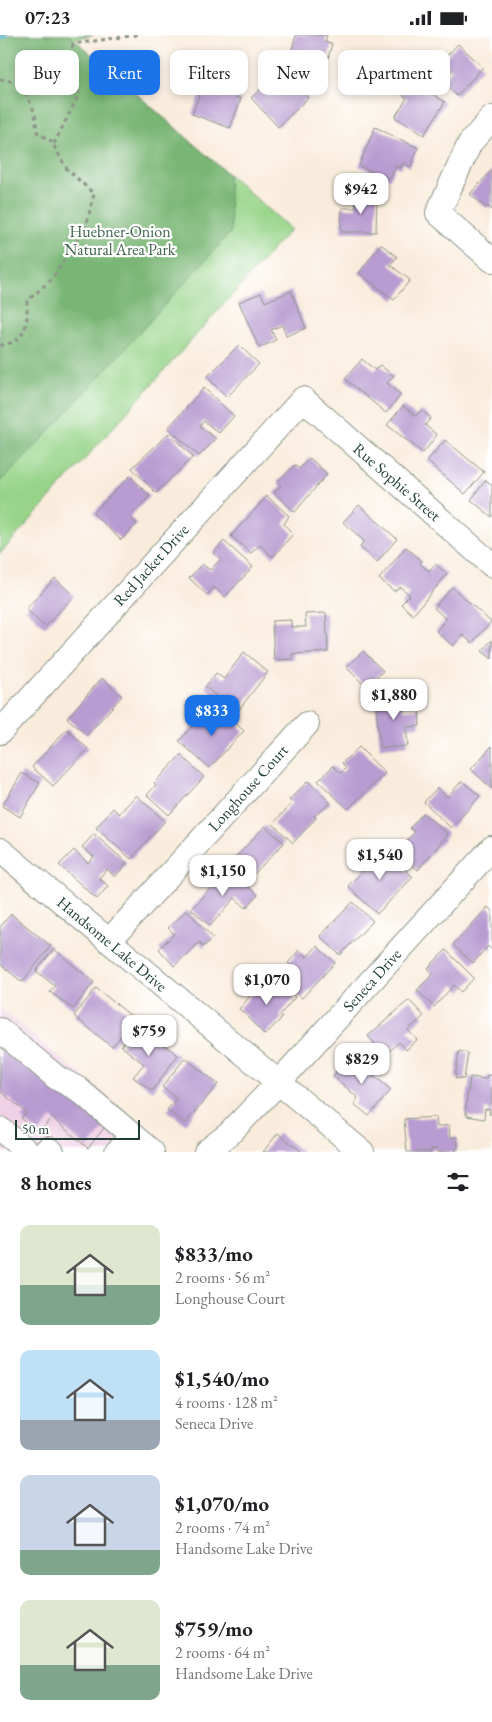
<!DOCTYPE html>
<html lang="en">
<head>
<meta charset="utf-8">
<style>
	:root { --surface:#fff; --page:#f6f6f6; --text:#202124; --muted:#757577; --accent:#1a73e8 }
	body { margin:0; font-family:"EB Garamond",serif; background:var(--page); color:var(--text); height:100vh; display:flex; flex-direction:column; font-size:19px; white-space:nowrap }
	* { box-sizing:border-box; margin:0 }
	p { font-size:16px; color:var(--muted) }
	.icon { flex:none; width:28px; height:28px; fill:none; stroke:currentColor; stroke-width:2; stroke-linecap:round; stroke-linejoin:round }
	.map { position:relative; height:1117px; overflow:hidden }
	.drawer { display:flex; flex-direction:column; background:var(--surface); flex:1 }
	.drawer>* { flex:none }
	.hud { position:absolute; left:15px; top:15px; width:462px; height:45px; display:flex; gap:10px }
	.scale { position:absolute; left:15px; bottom:12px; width:125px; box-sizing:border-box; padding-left:5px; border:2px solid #1f3d34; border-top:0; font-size:14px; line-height:18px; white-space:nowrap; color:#1f3d34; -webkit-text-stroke:4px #fff; paint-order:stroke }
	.price { position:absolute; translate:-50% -42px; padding:0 11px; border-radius:10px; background:#fff; color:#222; font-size:16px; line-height:32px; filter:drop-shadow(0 1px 2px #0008) }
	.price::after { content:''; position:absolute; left:50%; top:30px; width:15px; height:11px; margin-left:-8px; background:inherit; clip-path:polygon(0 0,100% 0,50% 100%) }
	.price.active { background:var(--accent); color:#fff }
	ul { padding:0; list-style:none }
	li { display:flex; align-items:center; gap:15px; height:125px; padding:0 20px }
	li span { display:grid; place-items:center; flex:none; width:140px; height:100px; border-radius:10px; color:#555 }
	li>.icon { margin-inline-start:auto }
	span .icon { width:60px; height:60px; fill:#fffc; stroke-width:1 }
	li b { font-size:21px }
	h2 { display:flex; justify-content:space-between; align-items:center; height:60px; padding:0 20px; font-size:21px }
	.tag { padding:0 18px; border-radius:10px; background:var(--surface); box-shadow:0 2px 8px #0003; font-size:18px; line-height:45px }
	.tag.active { background:var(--accent); color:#fff }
	.status { display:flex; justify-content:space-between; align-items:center; height:35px; padding:0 25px; background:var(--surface); direction:ltr }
	.status svg { height:14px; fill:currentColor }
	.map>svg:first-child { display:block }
</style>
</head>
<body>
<div class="status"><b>07:23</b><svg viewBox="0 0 49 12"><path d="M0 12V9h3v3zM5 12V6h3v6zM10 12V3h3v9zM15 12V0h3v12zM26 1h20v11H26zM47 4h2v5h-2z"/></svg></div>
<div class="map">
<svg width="492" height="1117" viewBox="0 0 492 1117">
	<rect width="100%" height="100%" fill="#fff"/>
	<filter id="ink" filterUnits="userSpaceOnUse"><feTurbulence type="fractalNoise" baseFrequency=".02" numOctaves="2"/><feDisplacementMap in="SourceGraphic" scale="10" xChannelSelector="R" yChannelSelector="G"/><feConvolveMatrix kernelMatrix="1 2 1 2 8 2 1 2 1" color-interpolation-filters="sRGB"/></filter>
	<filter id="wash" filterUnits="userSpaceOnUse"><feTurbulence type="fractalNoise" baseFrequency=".0096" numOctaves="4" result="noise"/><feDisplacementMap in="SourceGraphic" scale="20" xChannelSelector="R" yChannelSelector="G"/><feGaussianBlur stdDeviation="1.12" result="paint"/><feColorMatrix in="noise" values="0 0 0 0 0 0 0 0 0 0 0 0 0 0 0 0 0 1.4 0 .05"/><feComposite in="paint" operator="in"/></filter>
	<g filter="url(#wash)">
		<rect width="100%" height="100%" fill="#f9ecdc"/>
		<polygon fill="#f0d0e5" points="0,973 167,1112 156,1117 0,1117"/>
		<polygon fill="#97d489" stroke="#5b885e" points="0,0 93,0 74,4 291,194 0,519"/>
		<polygon fill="#79b675" stroke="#4c7a54" points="0,0 69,0 228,139 231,197 46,400 0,447"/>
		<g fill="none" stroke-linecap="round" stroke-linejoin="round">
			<polyline stroke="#41a9c1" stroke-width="5" points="0,3 5,0"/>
		</g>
		<g id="blocks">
			<g fill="#b89bd0">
				<polygon points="296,0 327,0 325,7 332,9 326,31 316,28 313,39 287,32"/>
				<polygon points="458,9 483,32 457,61 442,47 452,35 442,26"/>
				<polygon points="290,44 308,63 278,92 251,63 265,50 274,59"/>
				<polygon points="410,45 445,67 424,100 395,82 407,63 401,59"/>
				<polygon points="203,50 241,64 230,93 192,79"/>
				<polygon points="375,92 418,113 410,132 403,128 401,133 396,131 390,144 359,131"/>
				<polygon points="492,135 492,175 488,171 486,173 470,159"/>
				<polygon points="356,158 377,158 376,197 341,197 342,173 356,173"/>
				<polygon points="381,209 397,222 390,230 410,245 394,265 359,238"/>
				<polygon points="291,256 306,293 286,301 282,290 271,295 276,305 259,313 239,267 261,258 265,267"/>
				<polygon points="239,310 259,329 227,362 207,342"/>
				<polygon points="362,324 375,335 380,330 394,341 387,348 401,360 386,378 345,344"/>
				<polygon points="204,353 234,381 219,398 204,386 200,391 216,404 199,421 168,393"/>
				<polygon points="403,371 416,381 421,375 431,383 425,390 437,400 423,418 387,390"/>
				<polygon points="169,398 193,422 156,458 132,433"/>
				<polygon points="445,405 484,437 465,459 427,426"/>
				<polygon points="310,423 327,439 295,477 274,458 281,451 277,447 295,430 299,434"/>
				<polygon points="130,441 150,461 130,482 137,489 121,505 93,478"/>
				<polygon points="486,445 492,450 492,482 471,465"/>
				<polygon points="267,461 289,481 284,489 293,499 273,522 260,510 251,518 231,501"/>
				<polygon points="359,470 397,504 377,527 360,512 364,506 343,487"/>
				<polygon points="224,506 253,532 225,562 214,552 207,560 189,543 202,529 210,535 221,524 213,518"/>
				<polygon points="406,512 422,526 420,529 429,536 435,529 447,539 413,580 401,569 410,560 400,552 394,556 379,544"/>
				<polygon points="55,543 74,561 45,592 26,574"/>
				<polygon points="452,552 491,587 472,608 463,600 453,611 436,596 446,584 434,573"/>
				<polygon points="326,578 328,617 292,619 293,624 274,625 272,586 291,585 291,592 306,592 305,579"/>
				<polygon points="492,605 492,624 482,616"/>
				<polygon points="363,616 383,636 366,652 346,632"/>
				<polygon points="244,617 268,637 237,677 205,652 216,638 224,644"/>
				<polygon points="102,643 122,661 87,700 67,683"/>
				<polygon points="401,659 403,675 419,674 420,691 406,692 408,711 380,713 375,661"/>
				<polygon points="217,671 244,696 209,733 179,706 197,686 200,689"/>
				<polygon points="67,694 88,714 53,751 32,732"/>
				<polygon points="492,711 492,754 471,734"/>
				<polygon points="359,712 385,738 348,774 318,746 333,731 341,738 346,733 342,728"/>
				<polygon points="181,720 204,742 169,780 147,760 156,750 154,748"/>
				<polygon points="22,738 40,748 20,782 2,771"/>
				<polygon points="308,746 331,768 314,781 316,783 293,808 273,789 292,768 289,765"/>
				<polygon points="462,746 480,761 451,793 424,767 437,753 447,762"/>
				<polygon points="136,760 165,786 131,824 96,793 113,773 119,779"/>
				<polygon points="423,778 448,799 418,835 397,817 415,797 410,793"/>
				<polygon points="265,791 284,808 248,845 230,828"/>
				<polygon points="94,799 127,828 115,842 107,834 99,843 108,851 97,864 59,830 74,815 88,828 94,822 82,812"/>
				<polygon points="384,814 413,842 377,879 348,851"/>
				<polygon points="228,834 258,860 246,873 235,863 210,891 191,874"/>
				<polygon points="353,867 373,886 340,920 320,901"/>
				<polygon points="488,872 492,876 492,915 488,911 473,928 453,910"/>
				<polygon points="187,875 213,903 203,912 200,907 174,931 159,914 174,899 168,893"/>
				<polygon points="11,879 51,911 22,947 0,929 0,892"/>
				<polygon points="317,911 335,928 302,963 282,947 293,933 288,928 299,915 307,922"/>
				<polygon points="54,914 94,947 73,974 50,957 55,951 36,936"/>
				<polygon points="446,915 474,943 461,957 454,950 434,972 417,955 433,939 428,933"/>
				<polygon points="272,942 295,962 280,980 282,983 265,1000 239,974 253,958 256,960"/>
				<polygon points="96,953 135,984 112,1012 74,981"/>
				<polygon points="409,965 424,981 408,995 417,1005 406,1015 399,1007 385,1020 368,1001"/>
				<polygon points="137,990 178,1020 152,1056 133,1042 144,1029 121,1011"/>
				<polygon points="0,1006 68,1063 74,1057 109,1087 88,1113 52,1083 39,1098 21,1083 27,1078 0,1056"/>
				<polygon points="459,1016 468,1018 464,1044 455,1043"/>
				<polygon points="349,1020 391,1055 369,1081 354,1069 358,1063 333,1041"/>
				<polygon points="185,1023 218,1049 185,1089 167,1075 177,1063 162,1052"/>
				<polygon points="487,1040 492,1041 492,1079 489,1079 490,1075 485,1074 484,1084 466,1081 467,1079 465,1078 470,1042 486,1044"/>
				<polygon points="436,1082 437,1092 449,1090 450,1103 457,1102 458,1114 455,1114 456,1117 437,1117 437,1114 431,1114 431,1117 407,1117 404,1084"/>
				<polygon points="278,1098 302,1117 263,1117"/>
			</g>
		</g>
	</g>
	<g filter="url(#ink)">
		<use href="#blocks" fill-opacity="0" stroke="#8c9488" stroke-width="1"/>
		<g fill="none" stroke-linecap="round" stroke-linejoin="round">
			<defs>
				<g id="minor">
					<polyline points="492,83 470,108 438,178 492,225"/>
					<polyline points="0,697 303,364 492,530"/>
					<polyline points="0,815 362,1117"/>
					<polyline points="109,906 307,689"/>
					<polyline points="0,995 57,1043 78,1054 133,1101 117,1117"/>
					<polyline points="0,1094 28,1117"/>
					<polyline points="133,1101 152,1117"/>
					<polyline points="45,1117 48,1114 52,1117"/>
					<polyline points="206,1117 229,1099 278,1048 492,813"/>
				</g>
			</defs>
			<use href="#minor" stroke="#8c9488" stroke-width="26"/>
			<g stroke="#8c9488" stroke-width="3" stroke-dasharray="4 4" stroke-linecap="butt">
				<path d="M0,44l21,4 14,30 2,19 14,9 16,28 27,25 -8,33 -36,54 -23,20c0,15 2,30 -12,40 -4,3 -11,2 -15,5"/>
				<polyline points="54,109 79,59 77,44 70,26 73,9 137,0"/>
			</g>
			<use href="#minor" stroke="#fff" stroke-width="24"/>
		</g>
	</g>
	<g text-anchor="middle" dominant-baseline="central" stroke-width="4.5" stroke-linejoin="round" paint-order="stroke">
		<g font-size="16" fill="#3d6349" stroke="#fff">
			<text x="120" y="196">Huebner-Onion<tspan x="120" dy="18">Natural Area Park</tspan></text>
		</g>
		<g font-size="16" fill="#1f3d34" stroke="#fff">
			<text transform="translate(397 447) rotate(41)">Rue Sophie Street</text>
			<text transform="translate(151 530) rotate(-48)">Red Jacket Drive</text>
			<text transform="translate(248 753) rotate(-48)">Longhouse Court</text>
			<text transform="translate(112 909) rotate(40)">Handsome Lake Drive</text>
			<text transform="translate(372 945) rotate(-48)">Seneca Drive</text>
		</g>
	</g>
</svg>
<div class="scale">50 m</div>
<b class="price" style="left:361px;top:180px">$942</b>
<b class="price" style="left:394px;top:686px">$1,880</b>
<b class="price active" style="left:212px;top:702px">$833</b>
<b class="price" style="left:380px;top:846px">$1,540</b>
<b class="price" style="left:223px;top:862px">$1,150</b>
<b class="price" style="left:267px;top:971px">$1,070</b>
<b class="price" style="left:149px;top:1022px">$759</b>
<b class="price" style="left:362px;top:1050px">$829</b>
<div class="hud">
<a class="tag">Buy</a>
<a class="tag active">Rent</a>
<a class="tag">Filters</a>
<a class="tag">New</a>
<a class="tag">Apartment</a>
</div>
</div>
<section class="drawer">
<h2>8 homes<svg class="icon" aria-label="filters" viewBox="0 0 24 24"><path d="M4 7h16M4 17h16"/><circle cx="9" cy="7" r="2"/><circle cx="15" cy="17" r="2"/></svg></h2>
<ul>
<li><span style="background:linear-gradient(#dfe7d0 60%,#7fa58c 0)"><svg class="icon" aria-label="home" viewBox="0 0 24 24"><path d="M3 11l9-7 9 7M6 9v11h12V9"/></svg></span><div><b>$833/mo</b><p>2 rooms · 56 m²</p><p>Longhouse Court</p></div></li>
<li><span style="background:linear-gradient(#bfe0f5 70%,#9aa5b1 0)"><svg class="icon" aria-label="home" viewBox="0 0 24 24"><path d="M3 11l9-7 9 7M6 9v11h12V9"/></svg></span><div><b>$1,540/mo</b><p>4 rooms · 128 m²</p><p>Seneca Drive</p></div></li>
<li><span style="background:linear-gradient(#c9d6e8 75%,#7fa58c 0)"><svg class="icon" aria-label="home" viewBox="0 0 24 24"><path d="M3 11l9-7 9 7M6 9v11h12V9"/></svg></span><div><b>$1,070/mo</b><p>2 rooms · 74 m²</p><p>Handsome Lake Drive</p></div></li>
<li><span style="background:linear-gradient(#dfe7d0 65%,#7fa58c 0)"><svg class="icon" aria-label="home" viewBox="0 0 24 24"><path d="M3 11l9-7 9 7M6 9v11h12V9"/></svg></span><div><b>$759/mo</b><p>2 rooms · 64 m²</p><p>Handsome Lake Drive</p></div></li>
</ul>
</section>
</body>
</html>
